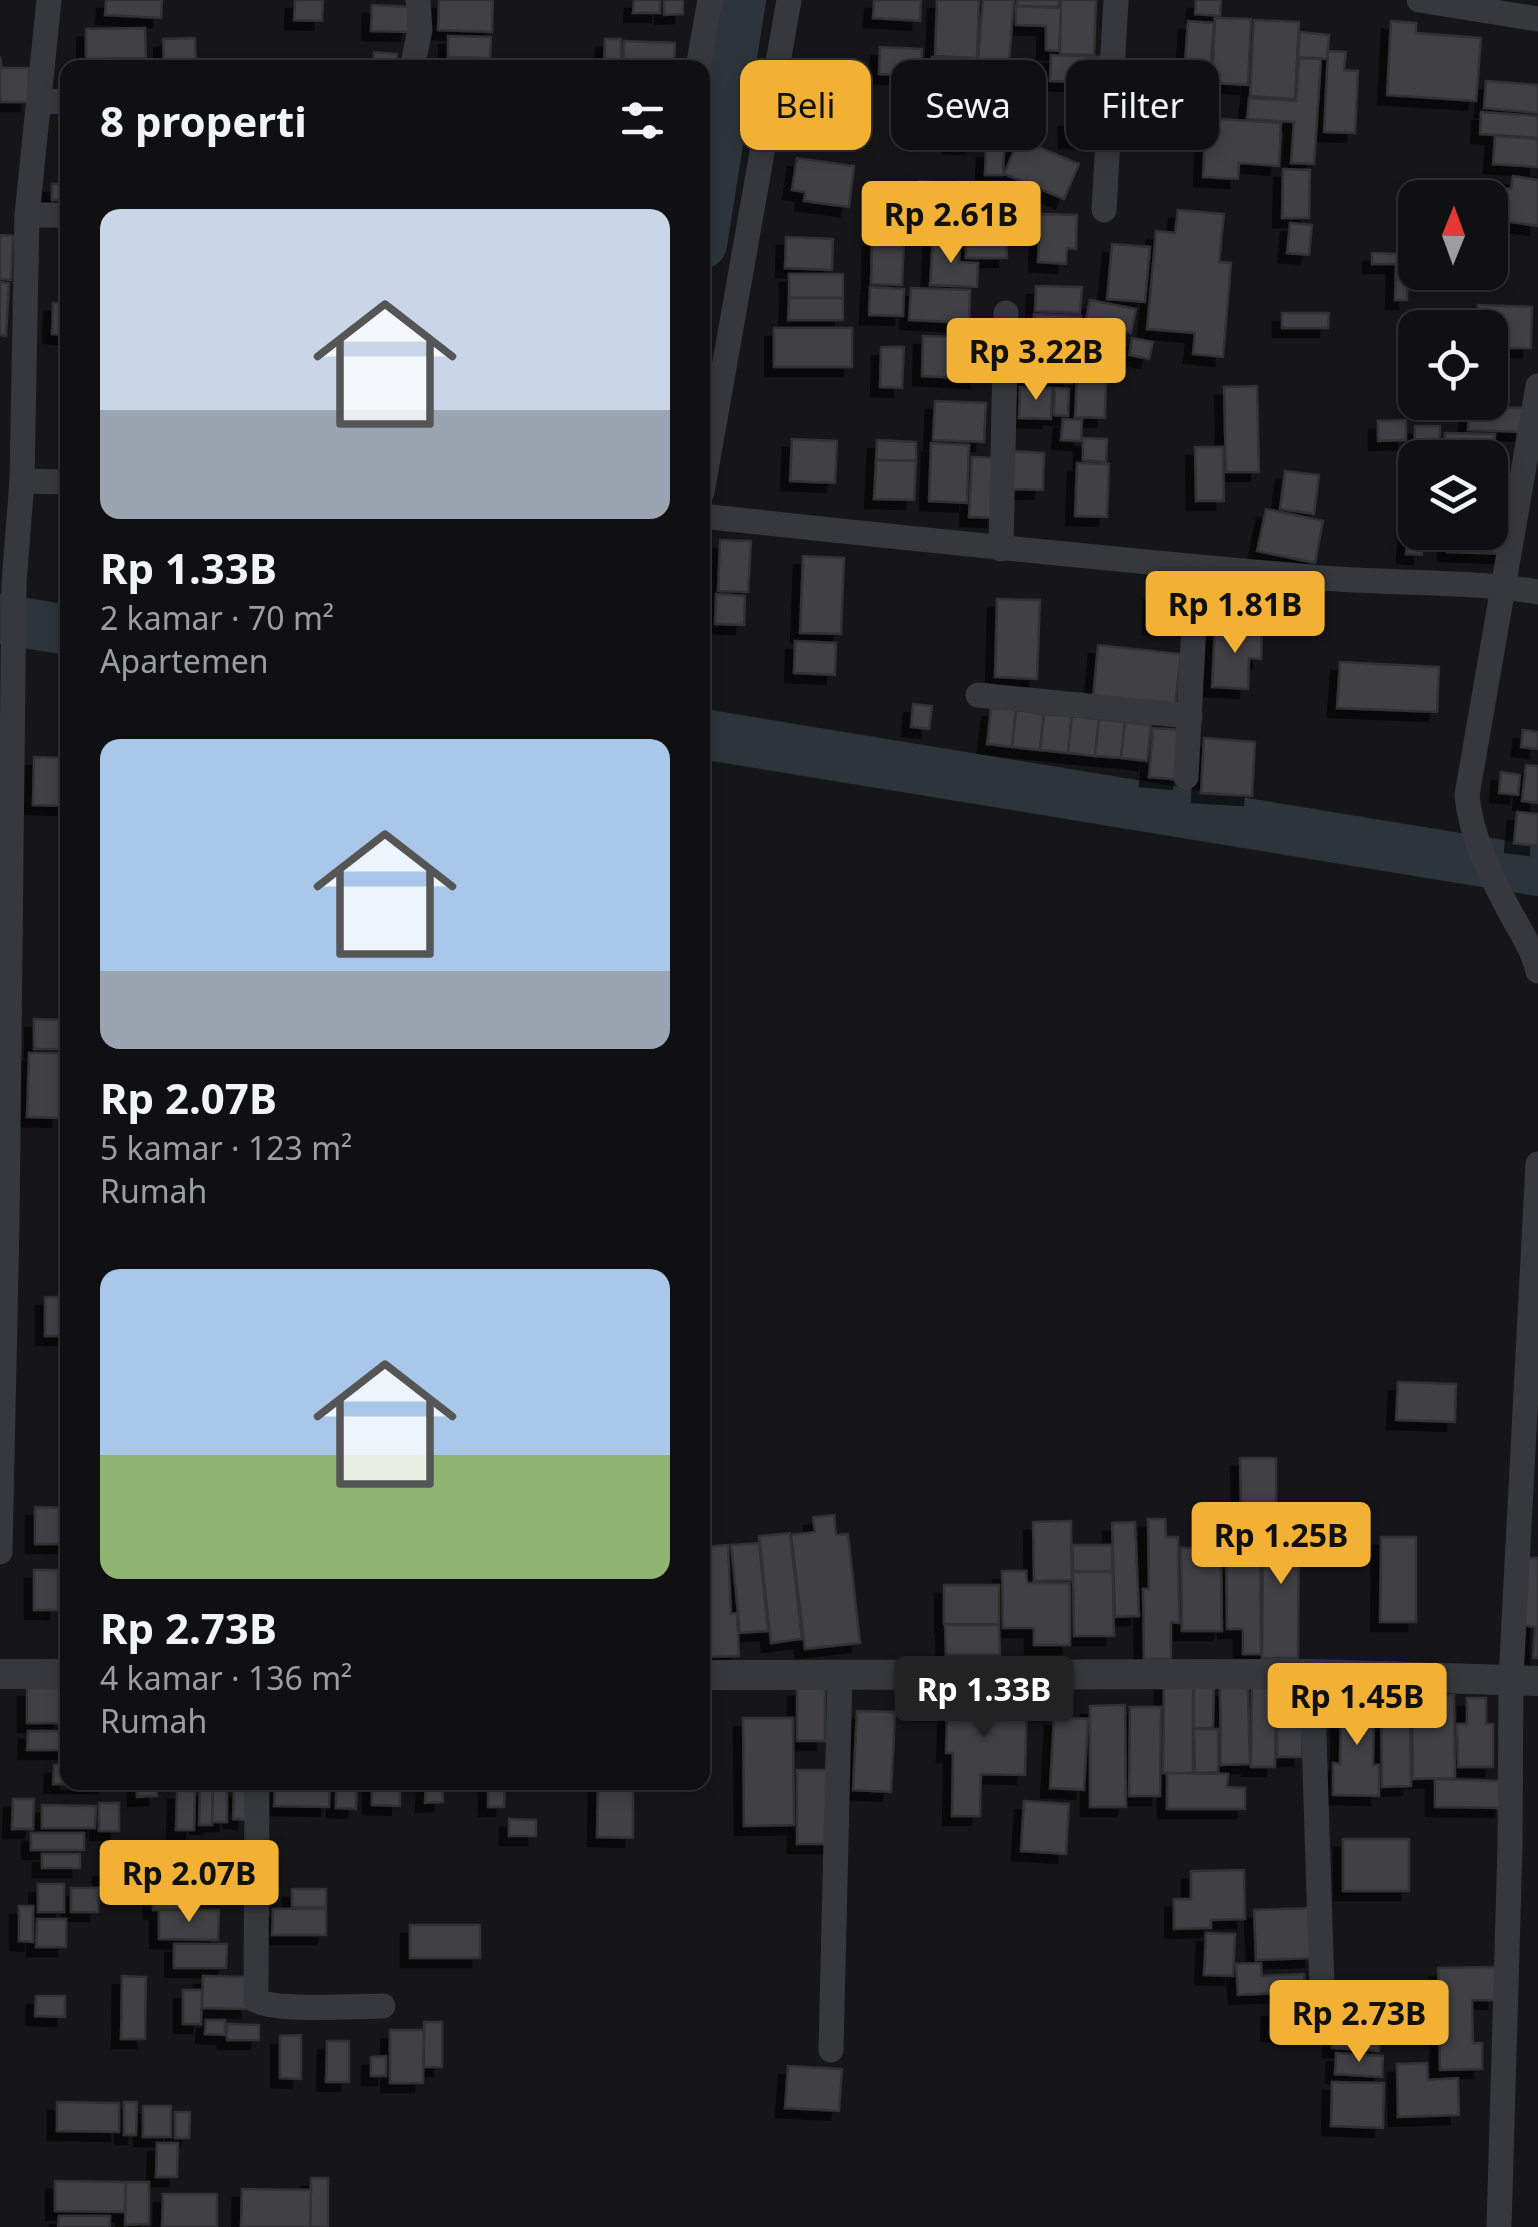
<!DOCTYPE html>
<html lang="id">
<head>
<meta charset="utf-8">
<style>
	:root { --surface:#101012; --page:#1e1e20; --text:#f1f3f6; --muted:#9c9d9f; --line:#303032; --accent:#f2b134 }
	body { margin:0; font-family:"Noto Sans",sans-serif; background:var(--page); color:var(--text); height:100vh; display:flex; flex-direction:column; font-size:38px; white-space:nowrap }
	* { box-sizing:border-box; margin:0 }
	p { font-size:32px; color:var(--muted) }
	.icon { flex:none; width:55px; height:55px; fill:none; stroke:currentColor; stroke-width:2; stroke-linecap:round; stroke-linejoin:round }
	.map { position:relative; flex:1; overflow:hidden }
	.sheet { position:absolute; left:60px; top:60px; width:650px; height:1730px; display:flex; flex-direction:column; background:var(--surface); border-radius:20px; box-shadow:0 5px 15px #0003,0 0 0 2px var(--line) }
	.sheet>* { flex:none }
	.guide { position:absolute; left:740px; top:60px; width:648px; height:90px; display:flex; gap:20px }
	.needle { width:65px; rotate:1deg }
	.tools { position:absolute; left:1398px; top:180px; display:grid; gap:20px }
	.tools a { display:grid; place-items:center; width:110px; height:110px; border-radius:20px; background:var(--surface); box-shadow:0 5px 15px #0003,0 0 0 2px var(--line); font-size:50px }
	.price { position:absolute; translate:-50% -85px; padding:0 22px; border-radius:10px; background:var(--accent); color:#111; font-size:32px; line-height:65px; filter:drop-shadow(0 2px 5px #0008) }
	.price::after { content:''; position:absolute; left:50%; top:60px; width:30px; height:22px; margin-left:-15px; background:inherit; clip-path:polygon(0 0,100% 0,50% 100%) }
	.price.selected { background:#222; color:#fff }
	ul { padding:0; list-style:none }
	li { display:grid; align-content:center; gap:20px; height:530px; padding:0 40px }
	li span { display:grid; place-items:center; height:310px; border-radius:20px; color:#555 }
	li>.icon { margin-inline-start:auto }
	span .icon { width:180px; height:180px; fill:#fffc; stroke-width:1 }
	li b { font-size:42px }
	h2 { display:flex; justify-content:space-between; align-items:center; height:120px; padding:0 40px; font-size:42px }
	.chip { padding:0 35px; border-radius:20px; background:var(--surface); box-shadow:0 5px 15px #0003,0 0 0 2px var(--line); font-size:35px; line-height:90px }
	.chip.selected { background:var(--accent); color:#111 }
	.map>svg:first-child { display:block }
</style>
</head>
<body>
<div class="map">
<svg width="1538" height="2227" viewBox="0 0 1538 2227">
	<defs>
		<filter id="shadow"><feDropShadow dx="-9" dy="9" stdDeviation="0" flood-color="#0009"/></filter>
	</defs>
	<rect width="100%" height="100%" fill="#161618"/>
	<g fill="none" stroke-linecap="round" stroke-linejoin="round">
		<g stroke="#2c353c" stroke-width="50">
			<polyline points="702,244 741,0"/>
			<polyline points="0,619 68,630"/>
			<polyline points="702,734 1538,871"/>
		</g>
	</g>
	<g fill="#404145" stroke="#303034" stroke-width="2.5" filter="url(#shadow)">
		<polygon points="106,0 162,0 161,18 105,15"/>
		<polygon points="295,0 323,0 322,21 294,20"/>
		<polygon points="439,0 493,0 492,32 438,30"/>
		<polygon points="634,0 660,0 660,13 633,13"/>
		<polygon points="664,0 683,0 683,14 664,15"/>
		<polygon points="874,0 921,0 920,21 873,18"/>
		<polygon points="937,0 979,0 977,58 935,56"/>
		<polygon points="983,0 1014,0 1009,62 978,60"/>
		<polygon points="1017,0 1059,0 1059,7 1017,6"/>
		<polygon points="1061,0 1096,0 1094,55 1060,54"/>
		<polygon points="1196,0 1221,0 1220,16 1195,14"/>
		<polygon points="372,5 410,7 409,32 371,31"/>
		<polygon points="1016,6 1061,8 1059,51 1046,50 1046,26 1016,25"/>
		<polygon points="1215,18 1251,19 1248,85 1212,83"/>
		<polygon points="1254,20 1299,22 1295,99 1250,96"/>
		<polygon points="1188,21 1214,23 1209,79 1184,77"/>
		<polygon points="1391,21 1416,23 1416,33 1481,38 1476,101 1387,95"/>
		<polygon points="145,28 146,58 86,59 86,29"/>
		<polygon points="1300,32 1329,35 1327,59 1298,57"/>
		<polygon points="448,36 491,37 490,58 448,57"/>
		<polygon points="195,38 196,68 164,68 163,39"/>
		<polygon points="605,39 621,39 621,68 604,68"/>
		<polygon points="624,41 675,43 674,68 623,68"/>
		<polygon points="880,47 922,49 921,76 879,74"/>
		<polygon points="1328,51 1346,52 1344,70 1358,71 1355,133 1324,132"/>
		<polygon points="374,52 397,54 396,68 373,68"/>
		<polygon points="1051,55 1102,57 1101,83 1050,81"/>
		<polygon points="0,57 2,68 29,68 29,102 0,102"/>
		<polygon points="932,57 957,58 956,79 931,79"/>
		<polygon points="1299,58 1321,59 1314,164 1291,163 1294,122 1247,119 1249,98 1296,101"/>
		<polygon points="974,62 1009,63 1006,132 973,131 973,145 952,144 954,107 972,108"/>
		<polygon points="1486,81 1538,85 1538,113 1484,108"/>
		<polygon points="1175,83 1212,85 1210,111 1196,110 1194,136 1160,134 1162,100 1174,101"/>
		<polygon points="1481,112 1538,116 1538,138 1480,134"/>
		<polygon points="1068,118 1101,119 1099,140 1068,139"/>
		<polygon points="1206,118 1281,123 1279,166 1239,163 1238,179 1203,177"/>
		<polygon points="1495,136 1538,139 1538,167 1493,164"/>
		<polygon points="1019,139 1079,164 1064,199 1004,174"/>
		<polygon points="986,149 1004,149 1003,175 985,175"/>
		<polygon points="797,158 854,166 849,207 804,201 805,192 792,190"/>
		<polygon points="1283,169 1310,170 1309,218 1282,218"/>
		<polygon points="1513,176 1538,180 1538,226 1490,219 1490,198 1449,198 1452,181 1511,189"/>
		<polygon points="919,181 948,183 945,221 916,219"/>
		<polygon points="958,182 1006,182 1007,258 966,258 966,230 982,229 982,213 966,213 966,203 958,203"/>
		<rect x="52" y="184" width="16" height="16"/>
		<polygon points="1178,210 1224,214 1219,262 1231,263 1223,357 1193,354 1195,333 1147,329 1156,231 1175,233"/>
		<polygon points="1040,214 1077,215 1076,249 1067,248 1066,264 1038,262"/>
		<polygon points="1290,223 1312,225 1309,255 1287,253"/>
		<polygon points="0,235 13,236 11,280 0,279"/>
		<polygon points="786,237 833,239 832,270 785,268"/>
		<polygon points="872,238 904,239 902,285 871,284"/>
		<polygon points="933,238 960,240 959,262 978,263 977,287 930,285"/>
		<polygon points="1112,244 1150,247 1145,302 1107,299"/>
		<polygon points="1372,253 1408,254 1407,300 1395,300 1396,264 1372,264"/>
		<rect x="789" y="274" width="54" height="24"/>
		<polygon points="0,282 9,283 6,336 0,335"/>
		<polygon points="1036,286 1082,287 1080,313 1035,311"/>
		<polygon points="870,287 904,289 903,316 869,315"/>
		<polygon points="911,288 970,290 969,323 909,320"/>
		<polygon points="789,298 843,298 843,320 788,320"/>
		<polygon points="1090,300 1136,309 1131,333 1085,324"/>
		<polygon points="53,303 68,303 68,335 52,334"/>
		<polygon points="1478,305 1532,307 1531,348 1506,348 1504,379 1490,379 1490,328 1477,328"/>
		<polygon points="1282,313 1329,313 1328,328 1282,328"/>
		<polygon points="1034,314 1081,316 1081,344 1033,342"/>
		<rect x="774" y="328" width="78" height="39"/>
		<polygon points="923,336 981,338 979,379 922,376"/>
		<polygon points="1132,338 1153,342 1149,359 1129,355"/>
		<polygon points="881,347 904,347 902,388 880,387"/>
		<polygon points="1410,348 1415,348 1415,402 1443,402 1443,406 1411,407"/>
		<polygon points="1025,349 1073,351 1072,383 1024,382"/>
		<polygon points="1077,374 1106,375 1105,418 1075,417"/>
		<polygon points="1257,386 1259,472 1226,472 1224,387"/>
		<polygon points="1020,387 1052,388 1051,419 1019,418"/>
		<polygon points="1055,388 1069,389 1068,416 1054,415"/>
		<polygon points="935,401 986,403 984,442 933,440"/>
		<polygon points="1469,406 1524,408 1523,432 1468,430"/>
		<polygon points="1063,419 1082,420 1081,441 1061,440"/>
		<polygon points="1406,420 1406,440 1378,441 1378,421"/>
		<polygon points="1415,426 1440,426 1439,458 1414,460"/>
		<polygon points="1445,433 1495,434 1494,461 1490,461 1490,458 1444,458"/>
		<polygon points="1083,438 1107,439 1106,462 1083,460"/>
		<polygon points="792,439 837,441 835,483 790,481"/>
		<polygon points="877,440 916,442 916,461 876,460"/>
		<polygon points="931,443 969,445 967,503 929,501"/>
		<polygon points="1195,447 1223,447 1224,501 1196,501"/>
		<polygon points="1010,451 1044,453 1043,490 1008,489"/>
		<polygon points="972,457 998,458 995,518 969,517"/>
		<polygon points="876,460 916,461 914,500 874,499"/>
		<polygon points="1077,463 1109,464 1107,517 1075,516"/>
		<polygon points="1413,464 1415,532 1423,532 1422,555 1406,554"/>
		<polygon points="1285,471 1319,475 1314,514 1280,509"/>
		<polygon points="1266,509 1323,521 1315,563 1257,551"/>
		<polygon points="1490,518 1509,518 1508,554 1447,552 1447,532 1490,532"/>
		<polygon points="720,540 751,541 748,592 718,591"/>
		<polygon points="803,556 844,558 841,634 800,633"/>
		<polygon points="1153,591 1185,593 1184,626 1152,625"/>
		<polygon points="716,594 745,596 744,625 715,624"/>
		<polygon points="997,599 1040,600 1037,679 995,677"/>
		<polygon points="1215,627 1262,629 1261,659 1249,658 1248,689 1212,687"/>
		<polygon points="795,641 836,643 835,675 794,673"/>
		<polygon points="1098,645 1181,654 1175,707 1093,699"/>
		<polygon points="1340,662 1439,667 1437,712 1337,708"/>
		<polygon points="913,704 932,706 929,729 911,727"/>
		<polygon points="991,708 1016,710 1012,747 987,744"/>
		<polygon points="1016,710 1044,714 1040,750 1012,747"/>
		<polygon points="1044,714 1072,716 1068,753 1040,750"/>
		<polygon points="1072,716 1099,719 1095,756 1068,753"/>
		<polygon points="1099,719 1125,722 1121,758 1095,756"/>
		<polygon points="1125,722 1151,725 1147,761 1121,758"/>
		<polygon points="1153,728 1184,730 1181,780 1149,777"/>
		<polygon points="1523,730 1538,732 1538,749 1521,747"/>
		<polygon points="1204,738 1255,742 1252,796 1201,793"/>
		<polygon points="34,757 68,758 68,806 33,805"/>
		<polygon points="1526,765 1538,766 1538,803 1522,801"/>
		<polygon points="1501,772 1520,775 1518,795 1499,793"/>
		<polygon points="1517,812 1538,814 1538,846 1514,843"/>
		<polygon points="34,1019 64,1020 64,1049 34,1049"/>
		<polygon points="29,1053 61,1053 60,1118 27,1117"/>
		<rect x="45" y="1297" width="23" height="39"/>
		<polygon points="1398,1382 1456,1384 1455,1422 1396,1420"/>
		<polygon points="1240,1458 1276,1458 1276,1514 1261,1515 1261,1555 1230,1556 1229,1507 1241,1507"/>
		<polygon points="35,1507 68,1508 68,1544 35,1544"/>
		<polygon points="834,1515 836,1535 848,1534 860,1643 805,1649 791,1535 815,1532 813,1517"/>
		<polygon points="1299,1515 1298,1658 1262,1658 1263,1516"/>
		<polygon points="1148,1519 1165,1519 1166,1537 1178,1537 1179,1623 1171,1622 1171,1659 1144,1659 1143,1589 1149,1589"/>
		<polygon points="1071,1521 1072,1580 1034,1581 1033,1522"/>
		<polygon points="1135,1522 1139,1616 1115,1617 1112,1523"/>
		<polygon points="790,1533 802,1639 771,1643 759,1536"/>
		<polygon points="1381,1537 1416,1537 1416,1622 1380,1622"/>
		<polygon points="759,1543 768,1631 740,1633 731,1545"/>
		<polygon points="728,1545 731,1614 737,1613 739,1656 702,1657 702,1547"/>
		<rect x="1073" y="1545" width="39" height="26"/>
		<polygon points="1181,1548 1221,1548 1222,1631 1182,1631"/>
		<polygon points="1260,1557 1261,1654 1243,1654 1243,1629 1227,1629 1226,1558"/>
		<polygon points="1528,1558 1538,1558 1538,1658 1533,1658 1535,1627 1523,1625"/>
		<rect x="34" y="1570" width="24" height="40"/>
		<polygon points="1002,1571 1026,1571 1027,1583 1070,1583 1070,1645 1034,1645 1034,1628 1003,1628"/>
		<polygon points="1073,1572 1113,1572 1114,1636 1074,1636"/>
		<rect x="944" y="1585" width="55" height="39"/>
		<polygon points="945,1625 999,1625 1000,1655 946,1655"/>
		<polygon points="1164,1682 1193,1682 1193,1773 1163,1773"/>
		<polygon points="1194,1682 1214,1682 1213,1728 1194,1728"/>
		<rect x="27" y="1688" width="35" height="35"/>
		<rect x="797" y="1688" width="28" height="53"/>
		<polygon points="948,1688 1027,1690 1025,1775 981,1774 980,1816 952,1816 953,1753 946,1753"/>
		<polygon points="1220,1688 1248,1688 1250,1764 1221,1765"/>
		<polygon points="1252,1688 1276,1688 1275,1767 1251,1767"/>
		<polygon points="1278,1688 1303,1689 1302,1757 1277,1757"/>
		<polygon points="1341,1692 1374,1693 1373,1765 1379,1765 1379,1796 1333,1795 1333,1763 1340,1764"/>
		<polygon points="1395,1692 1410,1692 1411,1786 1382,1787 1381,1712 1395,1712"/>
		<polygon points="1454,1695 1455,1778 1413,1779 1412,1696"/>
		<polygon points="1467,1698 1486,1698 1486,1724 1493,1724 1493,1767 1458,1767 1457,1724 1467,1724"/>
		<polygon points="1125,1705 1126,1807 1090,1807 1090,1706"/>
		<polygon points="1130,1707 1161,1707 1160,1796 1129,1796"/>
		<polygon points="857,1711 895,1712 891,1792 853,1790"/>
		<polygon points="1054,1717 1088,1719 1084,1790 1050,1788"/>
		<polygon points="743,1718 793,1718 794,1825 744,1826"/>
		<polygon points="1194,1729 1218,1729 1218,1772 1195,1773"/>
		<polygon points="28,1731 68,1731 68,1750 27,1750"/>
		<polygon points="54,1765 68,1765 68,1782 108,1784 53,1784"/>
		<rect x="797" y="1770" width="35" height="74"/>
		<polygon points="1167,1773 1228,1774 1227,1787 1245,1788 1245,1809 1167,1809"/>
		<polygon points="1435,1779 1504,1781 1503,1808 1435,1807"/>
		<polygon points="137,1782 157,1782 157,1796 137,1797"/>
		<polygon points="275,1782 330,1782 329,1807 274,1806"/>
		<polygon points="336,1782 357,1782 356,1809 336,1808"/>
		<polygon points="372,1782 400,1782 400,1806 372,1805"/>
		<polygon points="426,1782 443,1782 443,1802 425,1803"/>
		<polygon points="488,1782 505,1782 504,1807 488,1807"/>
		<polygon points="598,1782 633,1782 633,1838 597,1837"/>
		<polygon points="200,1787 213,1787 212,1825 199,1825"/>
		<polygon points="213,1787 227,1788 227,1822 212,1822"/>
		<polygon points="234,1789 247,1789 246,1820 233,1819"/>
		<polygon points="177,1791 195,1791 194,1830 176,1830"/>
		<polygon points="13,1799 34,1799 33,1829 12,1829"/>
		<polygon points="1024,1801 1069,1804 1066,1854 1021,1851"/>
		<rect x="99" y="1803" width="20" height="28"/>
		<polygon points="42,1805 96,1806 95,1828 42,1828"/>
		<polygon points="509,1819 536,1820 536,1836 509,1836"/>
		<rect x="31" y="1833" width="53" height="17"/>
		<rect x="1343" y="1839" width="66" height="52"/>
		<polygon points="176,1849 225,1850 225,1874 176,1874"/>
		<rect x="42" y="1854" width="38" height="14"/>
		<rect x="102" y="1868" width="21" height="22"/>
		<polygon points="1244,1870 1245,1919 1211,1920 1211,1928 1174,1929 1174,1899 1191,1899 1191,1871"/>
		<rect x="153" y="1881" width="44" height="29"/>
		<rect x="38" y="1884" width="26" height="28"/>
		<polygon points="71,1888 99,1888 98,1912 71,1912"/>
		<rect x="292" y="1889" width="34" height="18"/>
		<polygon points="19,1906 33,1906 33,1942 19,1941"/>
		<polygon points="1311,1908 1313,1958 1256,1960 1254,1910"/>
		<polygon points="273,1909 326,1909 326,1935 272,1935"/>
		<polygon points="159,1910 219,1910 218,1940 159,1939"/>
		<polygon points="37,1919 66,1919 66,1947 36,1947"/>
		<rect x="410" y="1925" width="70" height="33"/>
		<polygon points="1206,1933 1235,1934 1233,1976 1204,1975"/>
		<polygon points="174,1944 227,1944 226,1968 174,1968"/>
		<polygon points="1261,1963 1262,1976 1304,1974 1305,1992 1238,1995 1236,1964"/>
		<polygon points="1495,1967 1496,2000 1472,2000 1473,2043 1482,2043 1482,2069 1440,2070 1438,1968"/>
		<polygon points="122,1976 146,1977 145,2039 121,2039"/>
		<polygon points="203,1976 249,1977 249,2009 202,2008"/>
		<polygon points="183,1990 202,1990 201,2024 183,2024"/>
		<polygon points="36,1996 65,1996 65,2017 35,2016"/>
		<polygon points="1271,2008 1326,2009 1325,2034 1270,2032"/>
		<polygon points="1334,2016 1381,2019 1379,2051 1332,2048"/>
		<polygon points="206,2020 225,2020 225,2035 205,2034"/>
		<rect x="424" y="2022" width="18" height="45"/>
		<polygon points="227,2024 259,2025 259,2040 227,2040"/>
		<polygon points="390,2030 424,2030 423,2083 390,2083"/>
		<polygon points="301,2035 301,2079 280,2078 280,2036"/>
		<polygon points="327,2041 349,2041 349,2082 326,2082"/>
		<polygon points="1336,2053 1383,2056 1382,2077 1335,2074"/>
		<polygon points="386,2056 386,2076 371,2076 371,2057"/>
		<polygon points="1427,2063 1428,2080 1458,2078 1459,2115 1398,2117 1397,2064"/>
		<polygon points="788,2066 842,2069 839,2111 785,2108"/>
		<polygon points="1332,2082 1384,2083 1383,2128 1331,2126"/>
		<polygon points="57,2102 119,2103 119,2132 57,2131"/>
		<polygon points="124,2102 137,2102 136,2135 124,2135"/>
		<rect x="143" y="2106" width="28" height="31"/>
		<polygon points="175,2112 190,2112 189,2138 175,2138"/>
		<polygon points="157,2143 178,2143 177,2177 156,2177"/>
		<polygon points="311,2178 328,2178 328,2227 310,2227"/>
		<polygon points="55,2181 126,2182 125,2212 55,2211"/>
		<polygon points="126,2182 149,2182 149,2224 125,2225"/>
		<polygon points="242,2189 311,2190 310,2227 241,2227"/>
		<polygon points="163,2194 217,2194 217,2227 162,2227"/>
		<polygon points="59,2216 110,2216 110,2227 58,2227"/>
	</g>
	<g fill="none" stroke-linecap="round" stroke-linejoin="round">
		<g stroke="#37383d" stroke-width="25">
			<polyline points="1419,0 1538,19"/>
			<polyline points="412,68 420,30 418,0"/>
			<polyline points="698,68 710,0"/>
			<polyline points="40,102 68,101"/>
			<polyline points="1104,210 1116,0"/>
			<polyline points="27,215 68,215"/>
			<path d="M1538,386l-71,409c4,43 24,81 44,119 10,18 22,36 27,57"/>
			<polyline points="22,481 68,482"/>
			<polyline points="702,492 789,0"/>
			<path d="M702,516c203,22 405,43 608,61 76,7 153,3 228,15"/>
			<polyline points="1001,549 1006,313"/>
			<polyline points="978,695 1190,716"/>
			<polyline points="1186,777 1197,567"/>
			<polyline points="0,1552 7,1224 14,583 22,481 27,215 49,0"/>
			<polyline points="1312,1674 1322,1987"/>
			<path d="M257,1782l-1,218c18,12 101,6 127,6"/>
			<polyline points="831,2050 840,1674"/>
			<polyline points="1499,2227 1510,1847 1511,1679 1538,1164"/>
		</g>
		<g stroke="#37383d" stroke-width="30">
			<polyline points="0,1674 68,1674"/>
			<polyline points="702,1675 1312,1674 1538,1681"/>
		</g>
	</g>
</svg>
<div class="tools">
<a><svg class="needle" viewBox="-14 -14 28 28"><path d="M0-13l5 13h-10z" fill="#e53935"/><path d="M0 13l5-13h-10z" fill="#9c9d9f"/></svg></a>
<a><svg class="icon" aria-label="locate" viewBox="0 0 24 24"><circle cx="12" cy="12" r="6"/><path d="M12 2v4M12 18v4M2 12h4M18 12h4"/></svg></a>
<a><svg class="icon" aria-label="layers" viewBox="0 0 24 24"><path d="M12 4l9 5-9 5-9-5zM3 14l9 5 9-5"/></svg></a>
</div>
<b class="price" style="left:951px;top:266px">Rp 2.61B</b>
<b class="price" style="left:1036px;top:403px">Rp 3.22B</b>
<b class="price" style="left:1235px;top:656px">Rp 1.81B</b>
<b class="price" style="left:1281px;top:1587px">Rp 1.25B</b>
<b class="price selected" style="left:984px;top:1741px">Rp 1.33B</b>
<b class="price" style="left:1357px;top:1748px">Rp 1.45B</b>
<b class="price" style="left:189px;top:1925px">Rp 2.07B</b>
<b class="price" style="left:1359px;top:2065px">Rp 2.73B</b>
<div class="guide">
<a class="chip selected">Beli</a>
<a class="chip">Sewa</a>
<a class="chip">Filter</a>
</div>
<section class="sheet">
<h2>8 properti<svg class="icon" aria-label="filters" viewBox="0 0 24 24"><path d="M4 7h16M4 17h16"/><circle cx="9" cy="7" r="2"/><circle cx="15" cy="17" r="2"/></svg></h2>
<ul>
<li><span style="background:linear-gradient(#c9d6e8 65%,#9aa5b1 0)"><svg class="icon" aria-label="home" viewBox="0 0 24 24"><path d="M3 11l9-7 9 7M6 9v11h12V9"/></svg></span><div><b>Rp 1.33B</b><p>2 kamar · 70 m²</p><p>Apartemen</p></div></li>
<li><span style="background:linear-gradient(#a9c7e8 75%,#9aa5b1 0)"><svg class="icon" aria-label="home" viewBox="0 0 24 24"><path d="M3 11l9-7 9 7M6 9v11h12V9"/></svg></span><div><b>Rp 2.07B</b><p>5 kamar · 123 m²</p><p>Rumah</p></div></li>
<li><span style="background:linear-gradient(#a9c7e8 60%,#8fb573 0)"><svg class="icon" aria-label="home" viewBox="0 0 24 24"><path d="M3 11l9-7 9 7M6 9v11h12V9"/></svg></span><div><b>Rp 2.73B</b><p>4 kamar · 136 m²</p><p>Rumah</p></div></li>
</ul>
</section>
</div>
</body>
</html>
